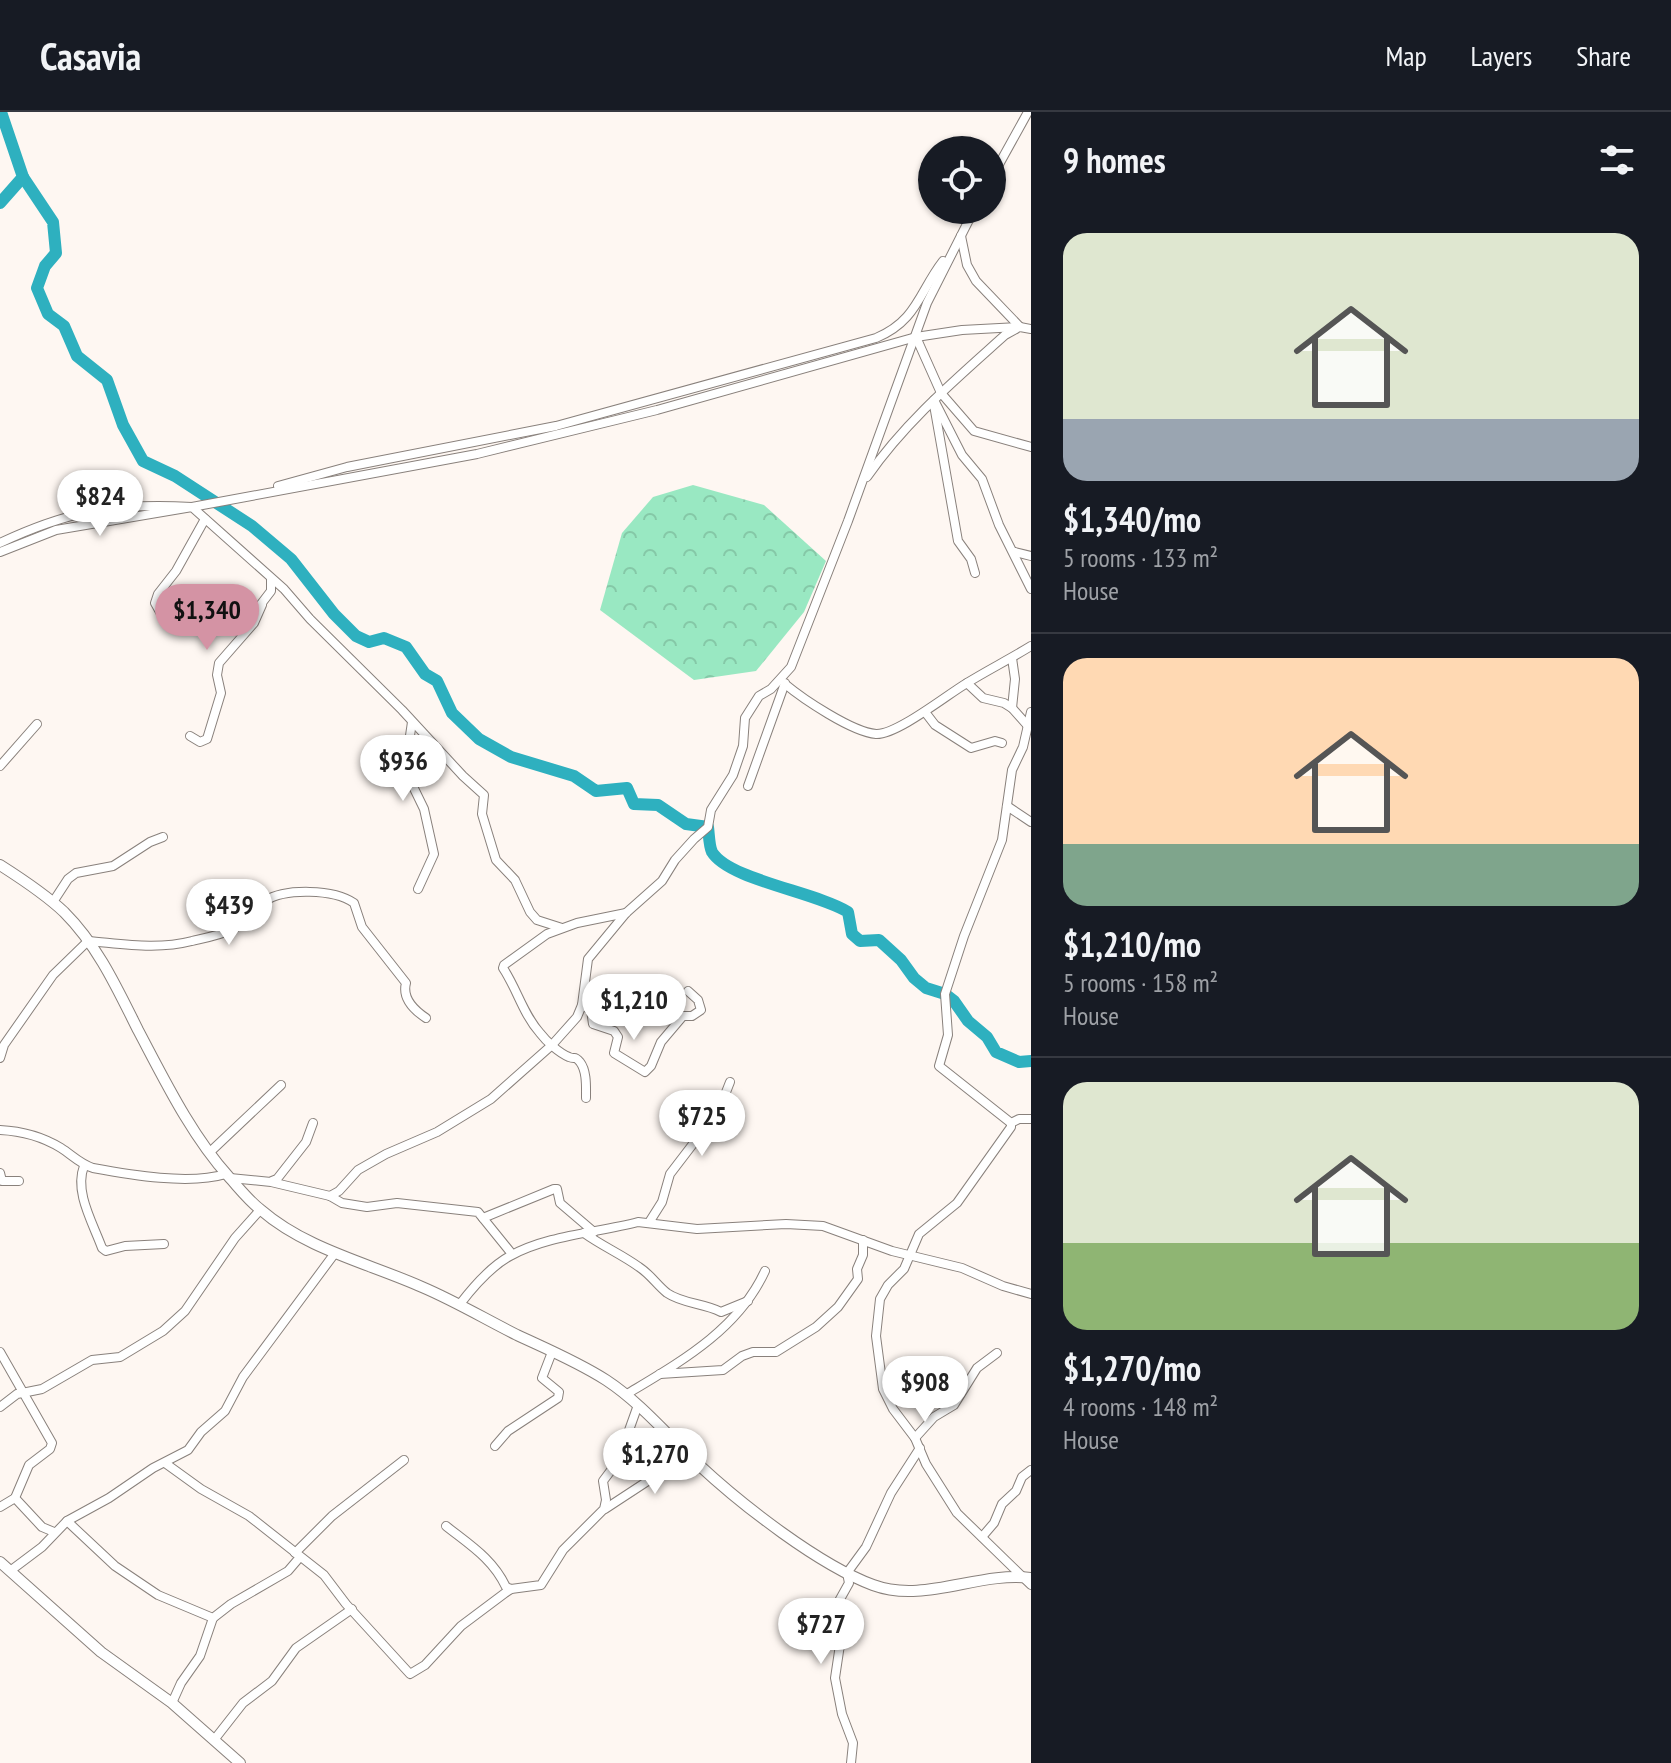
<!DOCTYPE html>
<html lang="en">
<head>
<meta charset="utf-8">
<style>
	:root { --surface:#171b24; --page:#20242c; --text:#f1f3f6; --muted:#9ea1a6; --line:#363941; --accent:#d493a4 }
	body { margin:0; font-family:"PT Sans Narrow",sans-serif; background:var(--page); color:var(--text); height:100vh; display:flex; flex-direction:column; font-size:30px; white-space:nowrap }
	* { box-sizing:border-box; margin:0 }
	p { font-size:26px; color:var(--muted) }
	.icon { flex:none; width:44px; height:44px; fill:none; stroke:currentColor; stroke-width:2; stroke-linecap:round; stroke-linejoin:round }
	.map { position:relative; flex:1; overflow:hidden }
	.drawer { display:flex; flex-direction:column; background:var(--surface); width:640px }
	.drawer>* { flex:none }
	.fabs { position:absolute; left:918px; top:24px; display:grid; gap:16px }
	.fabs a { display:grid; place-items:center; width:88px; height:88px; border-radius:50%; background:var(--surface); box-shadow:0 2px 6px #0004; font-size:40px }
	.price { position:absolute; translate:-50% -68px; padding:0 18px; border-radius:28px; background:#fff; color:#222; font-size:26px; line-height:52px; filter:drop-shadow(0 2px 4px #0008) }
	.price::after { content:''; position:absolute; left:50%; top:48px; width:24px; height:18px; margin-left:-12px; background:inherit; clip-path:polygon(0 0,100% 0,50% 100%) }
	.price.selected { background:var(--accent); color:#111 }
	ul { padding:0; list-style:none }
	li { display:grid; align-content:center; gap:16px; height:424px; padding:0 32px }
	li+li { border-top:2px solid var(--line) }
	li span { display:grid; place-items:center; height:248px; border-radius:24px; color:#555 }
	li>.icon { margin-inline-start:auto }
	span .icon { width:144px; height:144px; fill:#fffc; stroke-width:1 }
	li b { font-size:34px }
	h2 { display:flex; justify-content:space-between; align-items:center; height:96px; padding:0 32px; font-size:34px }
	header { display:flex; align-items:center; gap:48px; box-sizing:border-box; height:112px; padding:0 40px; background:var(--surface); border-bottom:2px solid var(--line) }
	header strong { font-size:38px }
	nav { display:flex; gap:44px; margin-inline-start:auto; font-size:28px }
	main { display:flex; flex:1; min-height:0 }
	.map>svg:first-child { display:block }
</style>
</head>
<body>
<header>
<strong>Casavia</strong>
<nav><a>Map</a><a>Layers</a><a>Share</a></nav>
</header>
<main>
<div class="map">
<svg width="1031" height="1651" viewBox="0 0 1031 1651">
	<defs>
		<pattern id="forest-crowns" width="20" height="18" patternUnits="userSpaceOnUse" patternTransform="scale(2)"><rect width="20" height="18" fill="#99e8c2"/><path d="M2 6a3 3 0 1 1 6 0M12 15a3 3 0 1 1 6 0" fill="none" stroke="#85c8a7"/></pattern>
	</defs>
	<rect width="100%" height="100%" fill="#fef7f2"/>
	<polygon fill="url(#forest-crowns)" points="693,373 764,393 826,449 804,500 756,559 694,568 600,498 622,421 653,385"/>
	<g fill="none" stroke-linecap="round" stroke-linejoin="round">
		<g stroke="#2eb0bf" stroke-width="12">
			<path d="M23,65l30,45 3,31 -11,13 -8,22 11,26 16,12 13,30 30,24 16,45 20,36 32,15 77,50 39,33 43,55 22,22 13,6 15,-4 22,9 19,27 12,7 15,32 27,26 32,18 63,19 22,15 31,-3 7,16 24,1 28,19 22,3c1,7 1,19 4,25 17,28 104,40 136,60l4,22 8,7 19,-1 22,20 13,18 12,10 19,6 9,7 14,20 19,16 9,15 23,10 12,-1"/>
			<polyline points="0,91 23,65 1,0"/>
		</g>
		<defs>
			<g id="minor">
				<polyline points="992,65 1028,0"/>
				<polyline points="961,124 967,153 976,169 1020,215"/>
				<polyline points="916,225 941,281 974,319 1031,335"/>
				<polyline points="934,288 962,343 982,367 999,413 1031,477"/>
				<polyline points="934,293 958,429 971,447 975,461"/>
				<path d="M867,365c38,-55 89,-98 138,-142l11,-6"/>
				<path d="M278,374l69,-19 209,-41 320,-88c41,-17 43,-46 67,-77"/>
				<polyline points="205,407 176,459 158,482 155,491 164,507 174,510 248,501 258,496 271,479 271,467"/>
				<path d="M0,431c70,-33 115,-40 192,-36l285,-53 180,-44 259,-73 46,-7 58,-3 11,2"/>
				<polyline points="0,440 56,418 192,395 284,477 310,507 402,598 463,664 484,683 482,702 496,748 515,768 530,800 537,808 562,816"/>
				<polyline points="1015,440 1031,444"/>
				<polyline points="1012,546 1015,567 1012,596"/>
				<polyline points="967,571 983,586 1004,591 1012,596 1028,614"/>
				<path d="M785,572c18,15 67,48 91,50 21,1 72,-40 91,-51 21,-13 43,-24 64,-37"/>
				<polyline points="925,600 935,613 971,636 995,629 1002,631"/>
				<polyline points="1031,600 1023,635 1012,658 1002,728 964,824 945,882 948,923 939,954 1011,1011 1011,1015 957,1091 919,1122 904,1157 888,1173 880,1187 876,1224 883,1277 893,1297 915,1326 926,1352 957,1401 1031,1473"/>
				<polyline points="412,610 407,644 407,662 424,697 434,742 418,777"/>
				<polyline points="190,624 200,630 207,627 221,581 217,563 219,551 254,511 262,493"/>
				<polyline points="0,654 37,612"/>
				<polyline points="748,674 785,571"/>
				<polyline points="1007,694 1031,710"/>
				<polyline points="53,790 68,767 76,761 113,754 150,730 163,725"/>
				<polyline points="582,893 591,898 593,912 614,919 618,925 614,941 645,960 651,954 661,930 683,904 692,904 701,898 698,888 688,879"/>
				<path d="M0,946l4,-13 49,-70 35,-34c36,3 69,9 104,0 13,-3 29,-6 41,-12 12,-7 21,-20 32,-28 20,-13 69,-12 89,2l8,24 44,56c-4,15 8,27 20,35"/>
				<path d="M586,986c0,-11 1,-27 -6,-36 -6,-7 -4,-2 -11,-5 -10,-4 -23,-16 -29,-24 -17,-19 -23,-44 -37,-65l1,-3 43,-31 30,-11 49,-10"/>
				<polyline points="681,989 703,1009 705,1014"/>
				<polyline points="1011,1011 1019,1007 1031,1007"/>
				<path d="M0,1018c21,1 43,7 61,18 11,7 19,16 32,20 38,7 96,17 133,6"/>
				<polyline points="210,1040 281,973"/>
				<path d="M84,1054c-10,26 9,57 18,82l4,3 19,-5 39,-2"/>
				<polyline points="0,1061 2,1069 19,1069"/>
				<polyline points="230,1066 271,1070 330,1084 342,1091 367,1095 397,1091 478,1100 512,1142"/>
				<polyline points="272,1069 277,1067 306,1030 313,1011"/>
				<polyline points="330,1084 339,1079 358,1058 386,1042 437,1020 491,987 552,933 577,905 582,893 588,847 626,801 662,769 675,748 694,727 708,715 711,698 733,663 743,634 745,606 759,584 771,577 791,555 848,409 927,191 974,98"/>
				<polyline points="483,1106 554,1077 557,1077 560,1091 594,1120"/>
				<polyline points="650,1109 662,1090 670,1062 719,998 730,970"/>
				<path d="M584,1121c18,13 37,21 55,34 11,7 18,18 28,26 16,11 37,10 54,19l27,-11"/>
				<path d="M460,1192c13,-17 30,-37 50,-48 38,-21 86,-23 128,-34l59,7 89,-5 37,2 69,25 70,17 41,18 28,8"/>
				<polyline points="0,1240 52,1331 50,1337 29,1353 15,1386 42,1415 54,1420"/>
				<polyline points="660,1262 723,1258 742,1244 753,1240 776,1240 816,1215 838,1195 858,1167 857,1157 863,1143 863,1128"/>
				<path d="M627,1282c53,-32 111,-64 138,-123"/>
				<polyline points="0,1295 17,1282 42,1277 92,1248 120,1245 163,1219 185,1199 235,1126 260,1098"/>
				<polyline points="915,1326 934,1305 954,1293 977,1256 997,1241"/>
				<polyline points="495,1334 508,1319 558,1286 559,1280 542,1266 552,1240"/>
				<polyline points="165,1351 201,1377 249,1404 324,1463 346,1492 410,1562 425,1553 461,1514 505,1481 511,1477 541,1473 563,1438 604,1397 606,1388 603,1369 618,1349 638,1293"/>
				<polyline points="0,1395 15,1386"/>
				<polyline points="605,1397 663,1359 699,1353"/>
				<polyline points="67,1409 115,1454 158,1483 213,1506 231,1492 288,1459 300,1445"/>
				<path d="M446,1414c24,19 47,33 60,61l5,2"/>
				<polyline points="982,1425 994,1411 1002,1392 1016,1379 1022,1365 1031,1358"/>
				<polyline points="295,1441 332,1404 404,1348"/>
				<polyline points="10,1459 42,1435 67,1409 109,1386 153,1356 188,1338 201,1320 225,1299 243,1265 335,1141"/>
				<polyline points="172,1591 181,1571 200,1544 213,1506"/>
				<polyline points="214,1628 243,1591 272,1569 296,1536 352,1497"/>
				<polyline points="851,1651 853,1631 842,1602 835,1566 841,1526 839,1489 849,1471 847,1461 866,1435 891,1381 920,1336"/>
			</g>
			<g id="tertiary">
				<path d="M0,753c22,14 45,29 64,47 34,34 53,76 74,118 26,49 53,105 91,147 10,11 20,24 32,33 45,39 107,53 161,77 33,14 63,32 95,48 30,14 61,27 89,45 35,23 62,56 93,85 43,40 120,100 174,120 51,19 106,-14 158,-7"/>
				<polyline points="0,1450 101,1540 172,1591 240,1651"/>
			</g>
		</defs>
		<use href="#minor" stroke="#89817c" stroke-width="10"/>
		<use href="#tertiary" stroke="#89817c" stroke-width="12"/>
		<use href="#minor" stroke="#fff" stroke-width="8"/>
		<use href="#tertiary" stroke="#fff" stroke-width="10"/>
	</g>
</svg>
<div class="fabs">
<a><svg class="icon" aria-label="locate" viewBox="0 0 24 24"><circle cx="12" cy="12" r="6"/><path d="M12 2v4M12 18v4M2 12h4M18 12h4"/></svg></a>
</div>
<b class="price" style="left:100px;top:426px">$824</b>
<b class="price selected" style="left:207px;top:540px">$1,340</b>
<b class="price" style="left:403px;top:691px">$936</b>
<b class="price" style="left:229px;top:835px">$439</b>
<b class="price" style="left:634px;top:930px">$1,210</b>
<b class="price" style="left:702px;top:1046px">$725</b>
<b class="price" style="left:925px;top:1312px">$908</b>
<b class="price" style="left:655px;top:1384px">$1,270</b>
<b class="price" style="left:821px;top:1554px">$727</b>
</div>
<section class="drawer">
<h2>9 homes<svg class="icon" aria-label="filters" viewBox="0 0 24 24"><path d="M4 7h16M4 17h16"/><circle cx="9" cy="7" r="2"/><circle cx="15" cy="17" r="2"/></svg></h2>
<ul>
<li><span style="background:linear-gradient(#dfe7d0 75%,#9aa5b1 0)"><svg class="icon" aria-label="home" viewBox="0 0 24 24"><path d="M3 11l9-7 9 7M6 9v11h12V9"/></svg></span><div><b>$1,340/mo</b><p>5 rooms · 133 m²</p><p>House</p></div></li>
<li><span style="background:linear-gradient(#ffd9b3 75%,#7fa58c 0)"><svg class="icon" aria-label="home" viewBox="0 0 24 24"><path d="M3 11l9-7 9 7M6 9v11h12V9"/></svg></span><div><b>$1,210/mo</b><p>5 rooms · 158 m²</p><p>House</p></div></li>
<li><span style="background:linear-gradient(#dfe7d0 65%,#8fb573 0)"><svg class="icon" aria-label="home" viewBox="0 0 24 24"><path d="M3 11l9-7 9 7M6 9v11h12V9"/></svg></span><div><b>$1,270/mo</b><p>4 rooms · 148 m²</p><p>House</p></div></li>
</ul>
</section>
</main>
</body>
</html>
